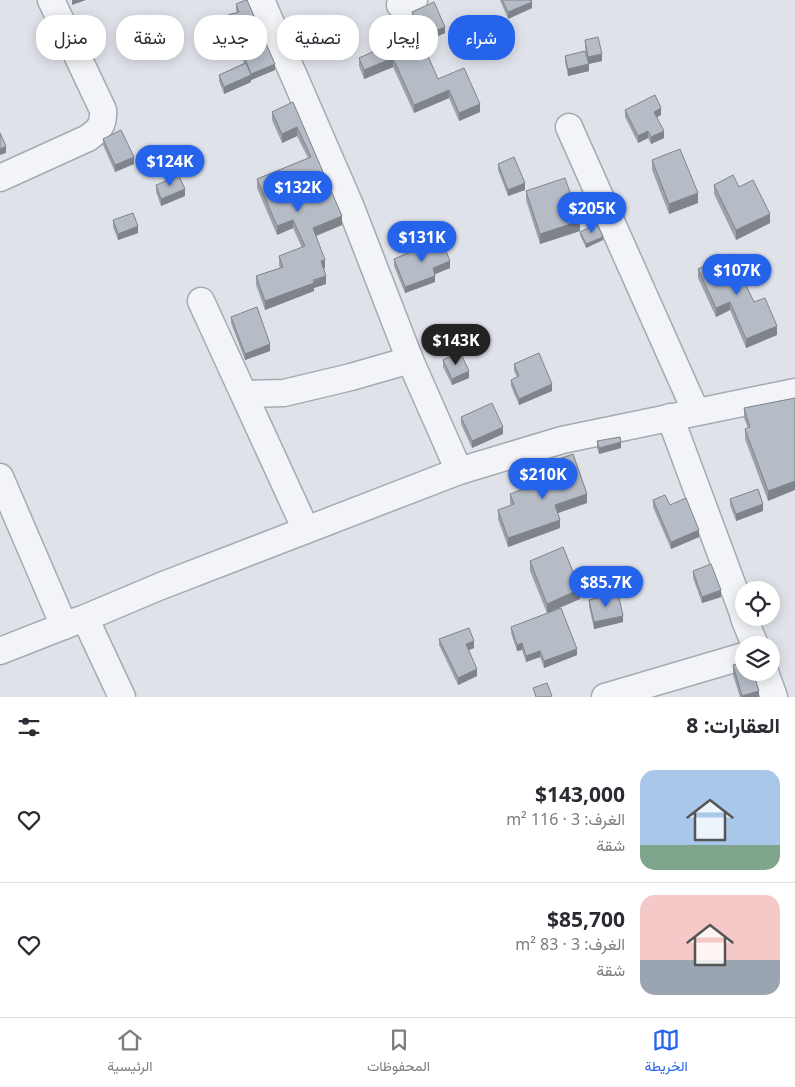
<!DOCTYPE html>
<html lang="ar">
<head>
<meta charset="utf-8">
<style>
	:root { --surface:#fff; --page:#f2f2f3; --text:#2b2b33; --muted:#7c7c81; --line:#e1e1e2; --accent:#2563eb }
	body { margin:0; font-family:"Noto Sans",Vazirmatn,sans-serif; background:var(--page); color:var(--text); direction:rtl; height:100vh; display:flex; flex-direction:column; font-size:19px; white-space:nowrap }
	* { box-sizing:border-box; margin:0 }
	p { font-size:16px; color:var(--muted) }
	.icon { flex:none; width:28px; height:28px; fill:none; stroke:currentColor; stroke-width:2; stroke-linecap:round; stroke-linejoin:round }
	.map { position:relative; height:697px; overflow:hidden; direction:ltr }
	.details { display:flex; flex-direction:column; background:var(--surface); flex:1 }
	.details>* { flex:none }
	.banner { position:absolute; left:15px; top:15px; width:500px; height:45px; direction:rtl; display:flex; gap:10px }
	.fabs { position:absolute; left:735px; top:581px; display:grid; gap:10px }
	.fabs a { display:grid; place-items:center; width:45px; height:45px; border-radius:50%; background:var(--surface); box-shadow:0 2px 12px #0003; font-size:25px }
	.price { position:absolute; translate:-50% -42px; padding:0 11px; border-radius:18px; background:var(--accent); color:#fff; font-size:16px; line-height:32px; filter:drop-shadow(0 1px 2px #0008) }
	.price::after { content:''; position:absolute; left:50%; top:30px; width:15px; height:11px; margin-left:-8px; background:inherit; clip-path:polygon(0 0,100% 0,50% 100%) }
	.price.active { background:#222; color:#fff }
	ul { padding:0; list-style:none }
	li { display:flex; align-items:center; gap:15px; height:125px; padding:0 15px }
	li+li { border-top:1px solid var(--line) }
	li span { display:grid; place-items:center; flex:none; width:140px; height:100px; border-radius:15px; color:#555 }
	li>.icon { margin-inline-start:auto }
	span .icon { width:60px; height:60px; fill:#fffc; stroke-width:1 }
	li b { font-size:21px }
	h2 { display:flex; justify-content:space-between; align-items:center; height:60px; padding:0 15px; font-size:21px }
	.pill { padding:0 18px; border-radius:20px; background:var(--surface); box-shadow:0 2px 12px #0003; font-size:18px; line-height:45px }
	.pill.active { background:var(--accent); color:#fff }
	.dock { display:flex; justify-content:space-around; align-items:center; height:70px; border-top:1px solid var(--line); background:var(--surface); font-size:14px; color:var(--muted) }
	.dock a { display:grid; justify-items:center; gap:2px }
	.dock .active { color:var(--accent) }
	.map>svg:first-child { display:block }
</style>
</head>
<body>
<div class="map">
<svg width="795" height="697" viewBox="0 0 795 697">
	<rect width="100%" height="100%" fill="#dfe3e9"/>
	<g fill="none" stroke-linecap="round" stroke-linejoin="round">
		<defs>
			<g id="minor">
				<polyline points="261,0 350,205 410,360 459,471"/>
				<polyline points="400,5 414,0"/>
				<polyline points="569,127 696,412"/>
				<path d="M0,178l88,-40c11,-8 16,-13 15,-28l-52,-110"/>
				<polyline points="201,301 306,530"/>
				<polyline points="244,394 284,393 351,377 410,360"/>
				<polyline points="670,417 744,616"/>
				<polyline points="0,477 64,626"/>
				<polyline points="744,618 755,645"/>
				<polyline points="0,651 79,620"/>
				<polyline points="765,672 774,697"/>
				<polyline points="122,697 85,618 161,586 459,471 562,440 795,392"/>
				<polyline points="605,697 744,656"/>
			</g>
		</defs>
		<use href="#minor" stroke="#a4aab3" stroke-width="29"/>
		<use href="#minor" stroke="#f2f4f7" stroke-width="26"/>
	</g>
	<g fill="#9da2aa">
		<polygon points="500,0 531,0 532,8 508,19"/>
		<polygon points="236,4 275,70 251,80 251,82 224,94 219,81 219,75 244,63 228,22 228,15 237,12 236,10"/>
		<polygon points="412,12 445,33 422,43 438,79 480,112 459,121 449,98 414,113 393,67 364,79 359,66 359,58 386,46 386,42 420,38 412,18"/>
		<polygon points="585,40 602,61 589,64 589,71 568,76 565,62 565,56 587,59 585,47"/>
		<polygon points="293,102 342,225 316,236 325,268 324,269 326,284 314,288 314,291 265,310 256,285 256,276 280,268 279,265 279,256 302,248 293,228 277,235 257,188 257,179 308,158 297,136 282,143 272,120 272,112"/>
		<polygon points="625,110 661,115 656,117 664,138 651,144 648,138 638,143 625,117"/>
		<polygon points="103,139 134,164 115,172 103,145"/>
		<polygon points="652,160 698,203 669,214 652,170"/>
		<polygon points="498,164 525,190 508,196 498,170"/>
		<polygon points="156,185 185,196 161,206 156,192"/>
		<polygon points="714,185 739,187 770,223 736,240 714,194"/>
		<polygon points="526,191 580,231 540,244 526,200"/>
		<polygon points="113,220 138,233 118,240 113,227"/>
		<polygon points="580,232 603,240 586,248 580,235"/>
		<polygon points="394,259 450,268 435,274 435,282 405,293 394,266"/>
		<polygon points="698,269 754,302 777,335 746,348 730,310 716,317 698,278"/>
		<polygon points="231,317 270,351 245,360 231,323"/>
		<polygon points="443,360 469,378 452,385 443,367"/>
		<polygon points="514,364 552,391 519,405 511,386 511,380 517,377 514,371"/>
		<polygon points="795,398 768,501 745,439 745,429 748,428 744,418 744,408"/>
		<polygon points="461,417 503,434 472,448 461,424"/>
		<polygon points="597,441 621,448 599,454 597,448"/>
		<polygon points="553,461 587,503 558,513 560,528 508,547 498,519 498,510 511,505 510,503 510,494 533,489 555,479 555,478 553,470"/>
		<polygon points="730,499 763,511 736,521 730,505"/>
		<polygon points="653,500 670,505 699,537 671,549 653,507"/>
		<polygon points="530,561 580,599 550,612 577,655 544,668 540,657 526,662 522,650 517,651 511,633 511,627 547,613 530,571"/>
		<polygon points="693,571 721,597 702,603 693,578"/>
		<polygon points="589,600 623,622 594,629 589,606"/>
		<polygon points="439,639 474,648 469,650 477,676 458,685 439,645"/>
		<polygon points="733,665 759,697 740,697 733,675"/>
	</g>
	<g fill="#7f848b">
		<polygon points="72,0 86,0 72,5"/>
		<polygon points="532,2 532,8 508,19 508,12"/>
		<polygon points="445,27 445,33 422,43 422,36"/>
		<polygon points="602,54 602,61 588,64 588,57"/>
		<polygon points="393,58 393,67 364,79 364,70"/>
		<polygon points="275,64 275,70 251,80 251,74"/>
		<polygon points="589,64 589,71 568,76 568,69"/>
		<polygon points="251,75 251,82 224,94 224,87"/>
		<polygon points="449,90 449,98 414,113 414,105"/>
		<polygon points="480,104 480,112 459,121 459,113"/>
		<polygon points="661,108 661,115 654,119 654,112"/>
		<polygon points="297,127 297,136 282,143 282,134"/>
		<polygon points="648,131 648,138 638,143 638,136"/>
		<polygon points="664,131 664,138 651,144 651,137"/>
		<polygon points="6,146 6,153 0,155 0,149"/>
		<polygon points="134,157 134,164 115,172 115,165"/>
		<polygon points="525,183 525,190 508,196 508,190"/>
		<polygon points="185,189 185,196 161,206 161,199"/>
		<polygon points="698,193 698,203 669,214 669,204"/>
		<polygon points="770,214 770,223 736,240 736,230"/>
		<polygon points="342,216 342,225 313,237 313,228"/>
		<polygon points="293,220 293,228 277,235 277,226"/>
		<polygon points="580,221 580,231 540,244 540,234"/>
		<polygon points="138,226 138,233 118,240 118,234"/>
		<polygon points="603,237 603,240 586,248 586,244"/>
		<polygon points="325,260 325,268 321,270 321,261"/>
		<polygon points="450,261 450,268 433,275 433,268"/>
		<polygon points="326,276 326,284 314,288 314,291 265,310 265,301"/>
		<polygon points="435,276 435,282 405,293 405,287"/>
		<polygon points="730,302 730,310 716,317 716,308"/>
		<polygon points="777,326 777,335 746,348 746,339"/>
		<polygon points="270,344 270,351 245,360 245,354"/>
		<polygon points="469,371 469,378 452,385 452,379"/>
		<polygon points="552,384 552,391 519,405 519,399"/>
		<polygon points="503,427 503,434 472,448 472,441"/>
		<polygon points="621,442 621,448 599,454 599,448"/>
		<polygon points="795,481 795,490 768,501 768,491"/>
		<polygon points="587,494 587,503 555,514 555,505"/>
		<polygon points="763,504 763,511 736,521 736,514"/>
		<polygon points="560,520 560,528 508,547 508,538"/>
		<polygon points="699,530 699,537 671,549 671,542"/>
		<polygon points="580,589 580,599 547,613 547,604"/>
		<polygon points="721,590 721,597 702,603 702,597"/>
		<polygon points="623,616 623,622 594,629 594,622"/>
		<polygon points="474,641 474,648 466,651 466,644"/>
		<polygon points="522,643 522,650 517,651 517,645"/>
		<polygon points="577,649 577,655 544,668 544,661"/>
		<polygon points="540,651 540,657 526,662 526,656"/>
		<polygon points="477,669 477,676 458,685 458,678"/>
		<polygon points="759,691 759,697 742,697 742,696"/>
	</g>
	<g fill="#b6bcc6" stroke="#7f848b">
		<polygon points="246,0 247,0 275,64 251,74 228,15 239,12 236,4"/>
		<polygon points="502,0 531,0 532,2 508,12"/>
		<polygon points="434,2 445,27 422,36 412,12"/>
		<polygon points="416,29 438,79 464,68 480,104 459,113 449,90 414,105 393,58 364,70 359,58 388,45 386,42"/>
		<polygon points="598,37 602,54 588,57 585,40"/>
		<polygon points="585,51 589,64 568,69 565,56"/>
		<polygon points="246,63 251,75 224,87 219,75"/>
		<polygon points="655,95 661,108 654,112 664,131 651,137 648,131 638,136 625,110"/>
		<polygon points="293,102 342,216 313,228 325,260 321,261 326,276 313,280 314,283 265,301 256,276 283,267 279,256 305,246 293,220 277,226 257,179 311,157 297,127 282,134 272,112"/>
		<polygon points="121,130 134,157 115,165 103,139"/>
		<polygon points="0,133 6,146 0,149"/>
		<polygon points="680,149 698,193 669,204 652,160"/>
		<polygon points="514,157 525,183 508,190 498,164"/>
		<polygon points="733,175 739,187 753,180 770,214 736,230 714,185"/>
		<polygon points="179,176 185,189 161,199 156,185"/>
		<polygon points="565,178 580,221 540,234 526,191"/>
		<polygon points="133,213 138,226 118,234 113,220"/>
		<polygon points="597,224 603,237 586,244 580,232"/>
		<polygon points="441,239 450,261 433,268 435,276 405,287 394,259"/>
		<polygon points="731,254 754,302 765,298 777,326 746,339 730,302 716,308 698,269"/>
		<polygon points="257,307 270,344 245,354 231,317"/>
		<polygon points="460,352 469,371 452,379 443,360"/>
		<polygon points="539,353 552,384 519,399 511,380 519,376 514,364"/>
		<polygon points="795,398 795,481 768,491 745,429 750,427 744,408"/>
		<polygon points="492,403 503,427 472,441 461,417"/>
		<polygon points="620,437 621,442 599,448 597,441"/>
		<polygon points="573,454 587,494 555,505 560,520 508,538 498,510 514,504 510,494 531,486 533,489 556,479 555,478 558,477 553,461"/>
		<polygon points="758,489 763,504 736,514 730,499"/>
		<polygon points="665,495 670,505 686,498 699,530 671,542 653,500"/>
		<polygon points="563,547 580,589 547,604 530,561"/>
		<polygon points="711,564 721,590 702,597 693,571"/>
		<polygon points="618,593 623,616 594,622 589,600"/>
		<polygon points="561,608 577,649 544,661 540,651 526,656 522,643 517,645 511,627"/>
		<polygon points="469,628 474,641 466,644 477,669 458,678 439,639"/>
		<polygon points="744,662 744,672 753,672 759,691 742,696 733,665"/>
		<polygon points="547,683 552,696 550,697 536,697 533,688"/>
	</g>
</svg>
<div class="fabs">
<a><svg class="icon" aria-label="locate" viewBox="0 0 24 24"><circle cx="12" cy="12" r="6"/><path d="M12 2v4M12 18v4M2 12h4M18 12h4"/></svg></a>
<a><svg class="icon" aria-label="layers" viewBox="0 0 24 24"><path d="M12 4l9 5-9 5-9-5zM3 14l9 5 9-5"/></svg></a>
</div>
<b class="price" style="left:170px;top:187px">$124K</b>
<b class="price" style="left:298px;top:213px">$132K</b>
<b class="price" style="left:592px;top:234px">$205K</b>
<b class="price" style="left:422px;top:263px">$131K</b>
<b class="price" style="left:737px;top:296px">$107K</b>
<b class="price active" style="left:456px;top:366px">$143K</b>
<b class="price" style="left:543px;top:500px">$210K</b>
<b class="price" style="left:606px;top:608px">$85.7K</b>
<div class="banner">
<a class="pill active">شراء</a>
<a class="pill">إيجار</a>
<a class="pill">تصفية</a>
<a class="pill">جديد</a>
<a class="pill">شقة</a>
<a class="pill">منزل</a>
</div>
</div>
<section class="details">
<h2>العقارات: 8<svg class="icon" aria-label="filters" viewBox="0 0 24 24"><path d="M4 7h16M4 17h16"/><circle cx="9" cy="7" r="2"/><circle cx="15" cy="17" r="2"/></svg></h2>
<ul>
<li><span style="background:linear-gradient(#a9c7e8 75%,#7fa58c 0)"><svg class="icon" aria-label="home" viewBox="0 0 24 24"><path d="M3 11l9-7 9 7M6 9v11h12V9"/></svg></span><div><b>$143,000</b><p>الغرف: 3 · 116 m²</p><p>شقة</p></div><svg class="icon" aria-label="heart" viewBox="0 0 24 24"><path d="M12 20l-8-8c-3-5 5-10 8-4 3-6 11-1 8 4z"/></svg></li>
<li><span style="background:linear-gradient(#f6c9c9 65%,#9aa5b1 0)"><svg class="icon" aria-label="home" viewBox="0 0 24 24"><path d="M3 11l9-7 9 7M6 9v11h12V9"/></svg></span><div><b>$85,700</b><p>الغرف: 3 · 83 m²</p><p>شقة</p></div><svg class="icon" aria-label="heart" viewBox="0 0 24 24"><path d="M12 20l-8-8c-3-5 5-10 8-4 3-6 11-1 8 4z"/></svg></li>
</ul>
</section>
<nav class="dock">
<a class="active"><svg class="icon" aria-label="map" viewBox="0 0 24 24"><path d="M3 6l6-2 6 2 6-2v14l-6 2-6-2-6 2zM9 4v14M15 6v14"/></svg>الخريطة</a>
<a><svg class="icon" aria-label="saved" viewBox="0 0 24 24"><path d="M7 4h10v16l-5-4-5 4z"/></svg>المحفوظات</a>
<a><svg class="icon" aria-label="home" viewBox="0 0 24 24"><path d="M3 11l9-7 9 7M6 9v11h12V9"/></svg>الرئيسية</a>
</nav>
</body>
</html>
